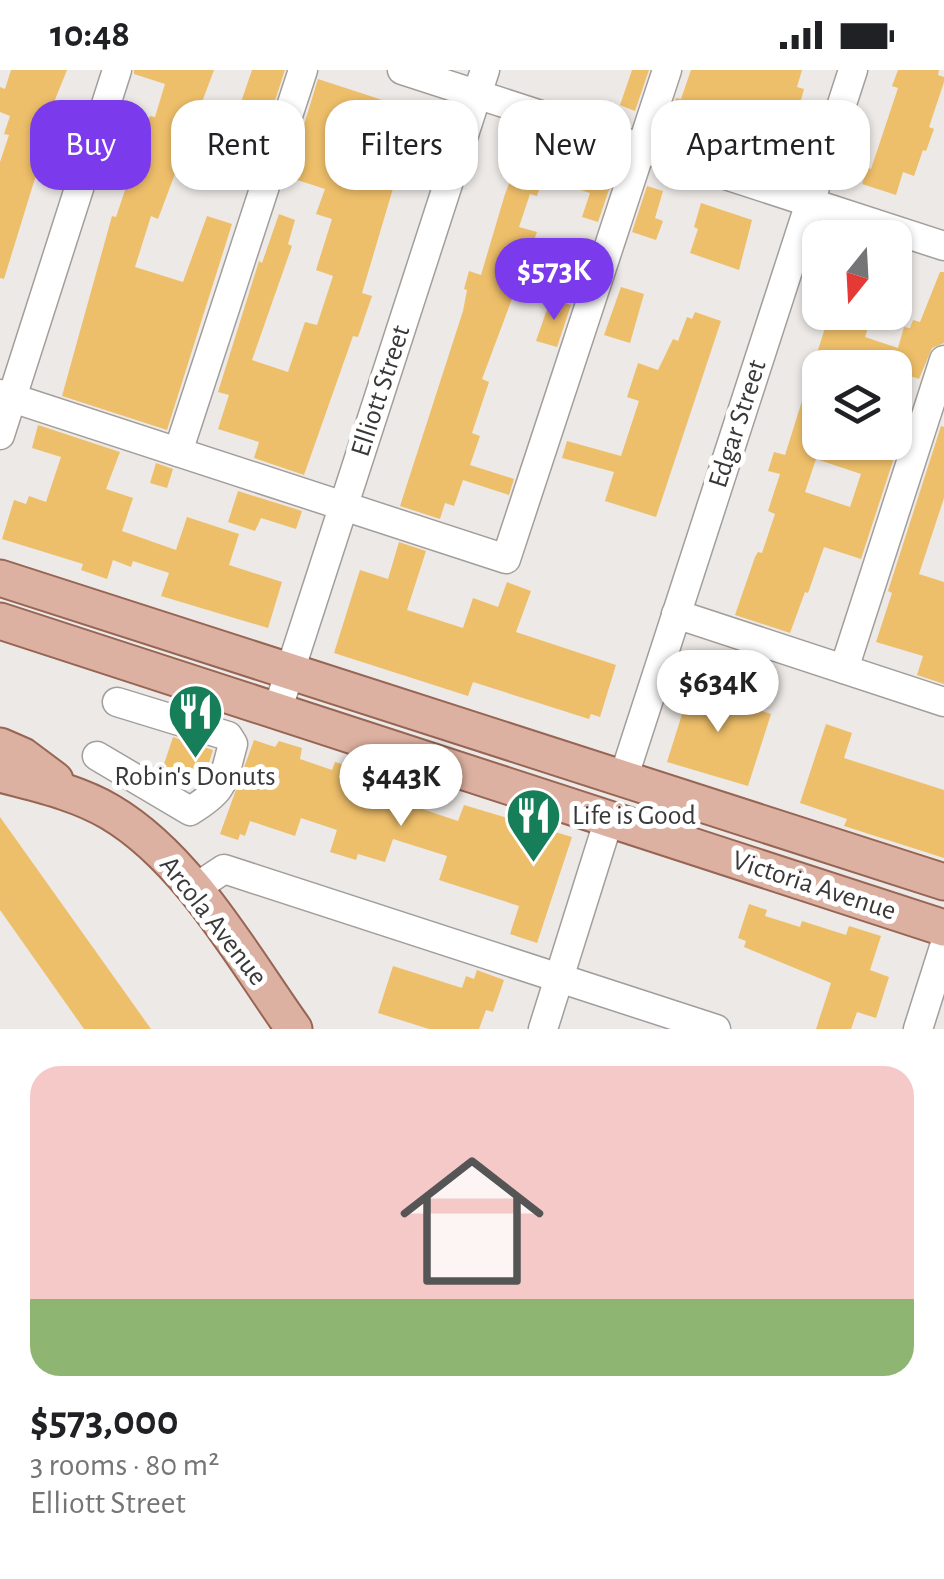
<!DOCTYPE html>
<html lang="en">
<head>
<meta charset="utf-8">
<style>
	:root { --surface:#fff; --page:#f2f2f2; --text:#202124; --muted:#757577; --accent:#7c3aed }
	body { margin:0; font-family:"Alegreya Sans",sans-serif; background:var(--page); color:var(--text); height:100vh; display:flex; flex-direction:column; font-size:38px; white-space:nowrap }
	* { box-sizing:border-box; margin:0 }
	p { font-size:32px; color:var(--muted) }
	.icon { flex:none; width:55px; height:55px; fill:none; stroke:currentColor; stroke-width:2; stroke-linecap:round; stroke-linejoin:round }
	.map { position:relative; height:959px; overflow:hidden }
	.panel { display:flex; flex-direction:column; background:var(--surface); flex:1 }
	.panel>* { flex:none }
	.guide { position:absolute; left:30px; top:30px; width:885px; height:90px; display:flex; gap:20px }
	.needle { width:65px; rotate:198deg }
	.controls { position:absolute; left:802px; top:150px; display:grid; gap:20px }
	.controls a { display:grid; place-items:center; width:110px; height:110px; border-radius:20px; background:var(--surface); box-shadow:0 2px 8px #0004; font-size:50px }
	.price { position:absolute; translate:-50% -85px; padding:0 22px; border-radius:35px; background:#fff; color:#222; font-size:32px; line-height:65px; filter:drop-shadow(0 2px 5px #0008) }
	.price::after { content:''; position:absolute; left:50%; top:60px; width:30px; height:22px; margin-left:-15px; background:inherit; clip-path:polygon(0 0,100% 0,50% 100%) }
	.price.selected { background:var(--accent); color:#fff }
	ul { padding:0; list-style:none }
	li { display:grid; align-content:center; gap:20px; height:530px; padding:0 30px }
	li span { display:grid; place-items:center; height:310px; border-radius:30px; color:#555 }
	li>.icon { margin-inline-start:auto }
	span .icon { width:180px; height:180px; fill:#fffc; stroke-width:1 }
	li b { font-size:42px }
	.pill { padding:0 35px; border-radius:30px; background:var(--surface); box-shadow:0 2px 8px #0004; font-size:35px; line-height:90px }
	.pill.selected { background:var(--accent); color:#fff }
	.status { display:flex; justify-content:space-between; align-items:center; height:70px; padding:0 50px; background:var(--surface); direction:ltr }
	.status svg { height:28px; fill:currentColor }
	.map>svg:first-child { display:block }
</style>
</head>
<body>
<div class="status"><b>10:48</b><svg viewBox="0 0 49 12"><path d="M0 12V9h3v3zM5 12V6h3v6zM10 12V3h3v9zM15 12V0h3v12zM26 1h20v11H26zM47 4h2v5h-2z"/></svg></div>
<div class="map">
<svg width="944" height="959" viewBox="0 0 944 959">
	<rect width="100%" height="100%" fill="#ede9e6"/>
	<g fill="#eebf6a" fill-rule="evenodd">
		<polygon points="11,0 67,0 41,64 48,66 4,209 0,208 0,92 9,65 4,64 10,46 0,42 0,17 5,19"/>
		<polygon points="134,0 214,0 158,149 151,146 135,197 183,212 207,146 232,154 167,360 62,326 112,146 116,147 150,46 155,47 165,14 134,4"/>
		<polygon points="252,0 285,0 246,119 221,112 236,63 231,61"/>
		<polygon points="632,0 649,0 635,41 620,35"/>
		<polygon points="691,0 802,0 797,17 804,19 799,37 795,36 775,85 668,53 676,28 681,29"/>
		<polygon points="898,0 939,0 938,5 944,7 944,12 929,57 934,59 926,81 923,80 914,106 903,102 896,125 862,114 868,98 871,99 898,18 892,16"/>
		<polygon points="318,9 416,41 362,223 372,226 358,267 353,266 304,405 254,388 259,372 218,359 229,325 218,322 259,191 262,193 279,144 295,150 288,174 292,176 252,290 288,302 305,252 317,255 333,206 316,200 332,149 316,144 325,119 288,107"/>
		<polygon points="524,75 614,105 598,152 582,147 590,123 543,108 537,126 530,124 519,157 537,162 482,309 489,312 472,363 480,366 470,395 514,409 509,425 463,410 454,436 445,433 440,449 400,436 463,241 467,220 464,219 469,201 481,205 505,124"/>
		<polygon points="647,116 663,121 655,148 663,151 656,170 632,162"/>
		<polygon points="701,133 752,150 739,200 690,183 698,159 694,157"/>
		<path d="M940,202h4v71l-12,5 -13,31 -24,-8v-3h-75v74h10l45,16 5,-16h15v-31l13,4 -47,144 -37,-12 -16,46 -3,-1 -15,41 -55,-18 20,-58 3,-5 4,1 13,-39 -7,-3 12,-37 -12,-3 6,-19 11,3 45,-143h43l-8,25 33,11 6,-21 6,1 3,-8 7,2zM816,389l45,15 -11,33 -45,-15z"/>
		<polygon points="621,217 644,224 630,273 604,265"/>
		<polygon points="551,228 571,235 557,277 536,271"/>
		<polygon points="695,242 721,251 656,447 605,431 614,402 562,388 567,371 621,386 639,331 627,327 638,293 658,300 673,269 678,271 687,247 692,249"/>
		<polygon points="38,355 120,382 106,419 133,428 122,461 176,480 187,447 239,464 229,495 282,512 268,558 161,526 169,503 133,491 131,497 113,490 107,509 81,500 83,494 2,469 14,430 26,434 29,426 46,432 61,387 32,378"/>
		<polygon points="941,356 944,357 944,428 919,504 944,512 944,614 917,605 923,586 876,572 892,523 888,521"/>
		<polygon points="156,393 173,399 167,418 150,413"/>
		<polygon points="238,421 302,441 296,459 261,448 255,461 228,452"/>
		<polygon points="399,472 426,481 407,540 463,558 473,528 498,537 507,512 531,521 516,562 616,595 600,647 591,644 589,649 473,612 468,626 334,583 360,500 388,509"/>
		<polygon points="693,609 721,618 719,627 771,644 748,716 667,692"/>
		<polygon points="826,654 852,663 844,688 944,720 944,788 844,756 847,749 800,733"/>
		<polygon points="173,667 213,680 205,705 198,715 161,703"/>
		<polygon points="254,670 275,677 279,671 302,678 300,689 332,700 335,692 384,706 383,708 409,717 404,733 458,751 464,735 572,767 537,873 510,864 519,836 439,810 447,786 393,769 385,792 358,784 356,790 330,782 337,760 301,748 295,766 250,751 245,766 240,764 238,770 220,764"/>
		<polygon points="0,747 151,959 84,959 0,840"/>
		<polygon points="749,834 767,840 765,846 800,857 802,851 846,865 849,856 881,866 870,900 889,907 876,948 857,942 851,959 816,959 831,913 744,877 746,871 738,868"/>
		<polygon points="393,896 462,918 466,906 474,909 477,900 504,910 493,942 486,940 479,959 429,959 378,943"/>
	</g>
	<g fill="none" stroke-linecap="round" stroke-linejoin="round">
		<defs>
			<g id="minor">
				<polyline points="402,0 944,176"/>
				<polyline points="0,324 506,489 667,0"/>
				<polyline points="0,365 117,0"/>
				<polyline points="178,382 303,0"/>
				<polyline points="676,544 944,632"/>
				<polyline points="844,599 944,290"/>
				<polyline points="277,641 485,0"/>
				<path d="M97,686l93,55c36,-22 32,-28 43,-67l-5,-8 -111,-34"/>
				<polyline points="623,709 853,0"/>
				<polyline points="194,819 224,799 716,959"/>
				<polyline points="543,959 609,749"/>
				<polyline points="918,959 944,877"/>
			</g>
			<g id="major">
				<polyline points="0,508 944,812"/>
				<polyline points="0,551 944,858"/>
				<polyline points="0,676 23,686 55,710"/>
				<path d="M0,704c37,10 76,18 110,38 78,46 132,144 184,217"/>
			</g>
		</defs>
		<use href="#minor" stroke="#a29e9b" stroke-width="31"/>
		<use href="#major" stroke="#966554" stroke-width="39"/>
		<use href="#minor" stroke="#fff" stroke-width="28"/>
		<use href="#major" stroke="#ddb1a1" stroke-width="35"/>
	</g>
	<defs>
		<symbol id="restaurant-pin" viewBox="-11 -11 22 30"><path d="M0 17L-7.5 6A9.5 9.5 0 1 1 7.5 6Z" fill="#167e58" stroke="#fff"/><path d="M-5-6h1v4h1v-4h1v4h1v-4h1v5L-1.5 .5V6h-2V.5L-5-1ZM5-6V6H3V1.5H1.5Q1.5-4 5-6Z" fill="#fff"/></symbol>
	</defs>
	<g fill-rule="evenodd">
		<use href="#restaurant-pin" x="164" y="610" width="63" height="86"/>
		<use href="#restaurant-pin" x="502" y="714" width="63" height="86"/>
	</g>
	<g text-anchor="middle" dominant-baseline="central" stroke-width="10" stroke-linejoin="round" paint-order="stroke">
		<g font-size="28" fill="#3a3938" stroke="#fff">
			<text transform="translate(381 321) rotate(-72)">Elliott Street</text>
			<text transform="translate(738 354) rotate(-72)">Edgar Street</text>
			<text transform="translate(814 816) rotate(18)">Victoria Avenue</text>
			<text transform="translate(213 851) rotate(52)">Arcola Avenue</text>
		</g>
		<g font-size="28" fill="#3a3938" stroke="#fff">
			<text x="195" y="707">Robin's Donuts</text>
			<text x="572" y="746" text-anchor="start">Life is Good</text>
		</g>
	</g>
</svg>
<div class="controls">
<a><svg class="needle" viewBox="-14 -14 28 28"><path d="M0-13l5 13h-10z" fill="#e53935"/><path d="M0 13l5-13h-10z" fill="#757577"/></svg></a>
<a><svg class="icon" aria-label="layers" viewBox="0 0 24 24"><path d="M12 4l9 5-9 5-9-5zM3 14l9 5 9-5"/></svg></a>
</div>
<b class="price selected" style="left:554px;top:253px">$573K</b>
<b class="price" style="left:718px;top:665px">$634K</b>
<b class="price" style="left:401px;top:759px">$443K</b>
<div class="guide">
<a class="pill selected">Buy</a>
<a class="pill">Rent</a>
<a class="pill">Filters</a>
<a class="pill">New</a>
<a class="pill">Apartment</a>
</div>
</div>
<section class="panel">
<ul>
<li><span style="background:linear-gradient(#f6c9c9 75%,#8fb573 0)"><svg class="icon" aria-label="home" viewBox="0 0 24 24"><path d="M3 11l9-7 9 7M6 9v11h12V9"/></svg></span><div><b>$573,000</b><p>3 rooms · 80 m²</p><p>Elliott Street</p></div></li>
</ul>
</section>
</body>
</html>
